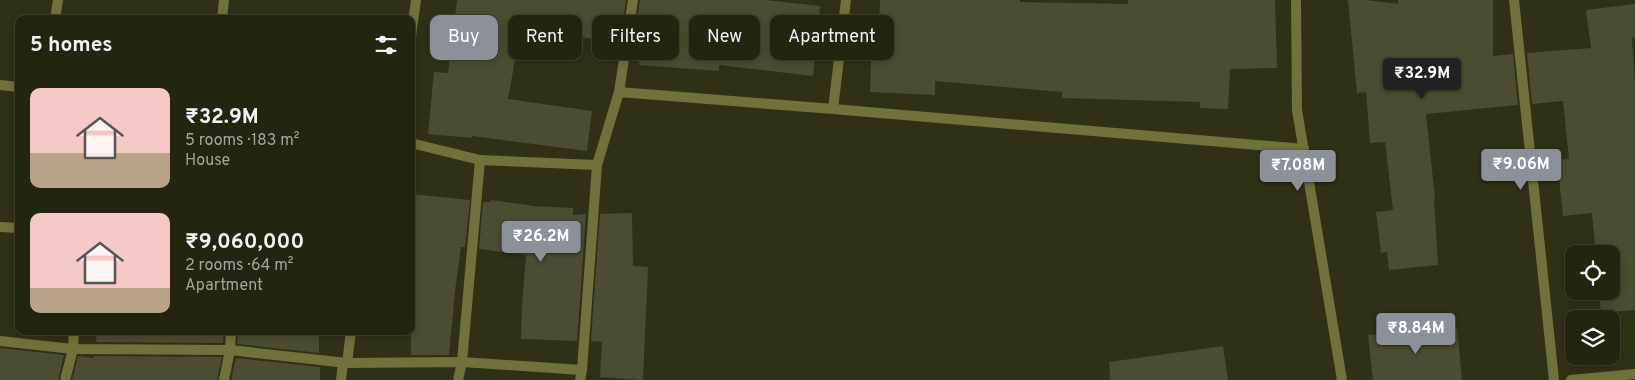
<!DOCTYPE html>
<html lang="en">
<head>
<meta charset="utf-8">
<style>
	:root { --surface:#222510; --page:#2a2d19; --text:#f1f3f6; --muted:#a2a59f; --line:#3f4230; --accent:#8c9099 }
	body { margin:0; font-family:Overpass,sans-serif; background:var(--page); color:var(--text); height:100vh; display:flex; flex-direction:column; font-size:19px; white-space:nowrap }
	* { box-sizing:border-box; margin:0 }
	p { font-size:16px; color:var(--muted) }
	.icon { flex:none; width:28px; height:28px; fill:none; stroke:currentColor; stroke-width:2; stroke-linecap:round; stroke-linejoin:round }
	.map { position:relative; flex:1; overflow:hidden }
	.details { position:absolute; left:15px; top:15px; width:400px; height:320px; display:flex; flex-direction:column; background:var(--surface); border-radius:10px; box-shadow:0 2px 8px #0003,0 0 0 1px var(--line) }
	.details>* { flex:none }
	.banner { position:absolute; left:430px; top:15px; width:475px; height:45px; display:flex; gap:10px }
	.fabs { position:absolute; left:1565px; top:245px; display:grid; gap:10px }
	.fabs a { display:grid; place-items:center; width:55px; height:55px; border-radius:10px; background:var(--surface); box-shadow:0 2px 8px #0003,0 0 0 1px var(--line); font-size:25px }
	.price { position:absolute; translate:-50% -42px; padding:0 11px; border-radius:5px; background:var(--accent); color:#fff; font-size:16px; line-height:32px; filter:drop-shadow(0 1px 2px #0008) }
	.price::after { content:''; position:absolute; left:50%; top:30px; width:15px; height:11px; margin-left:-8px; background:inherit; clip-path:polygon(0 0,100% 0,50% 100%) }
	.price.on { background:#222; color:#fff }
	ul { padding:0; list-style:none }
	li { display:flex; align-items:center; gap:15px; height:125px; padding:0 15px }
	li span { display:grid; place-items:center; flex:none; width:140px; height:100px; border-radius:10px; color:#555 }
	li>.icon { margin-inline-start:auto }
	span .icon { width:60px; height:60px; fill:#fffc; stroke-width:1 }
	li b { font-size:21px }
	h2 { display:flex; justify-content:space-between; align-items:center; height:60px; padding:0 15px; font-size:21px }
	.pill { padding:0 18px; border-radius:10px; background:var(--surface); box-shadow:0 2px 8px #0003,0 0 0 1px var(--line); font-size:18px; line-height:45px }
	.pill.on { background:var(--accent); color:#fff }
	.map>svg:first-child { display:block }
</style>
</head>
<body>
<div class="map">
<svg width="1635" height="380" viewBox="0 0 1635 380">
	<rect width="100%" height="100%" fill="#2e3116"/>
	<g fill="#4a4d31">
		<polygon points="457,0 626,0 620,41 525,32 524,37 519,37 508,99 592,111 587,151 472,136 472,138 428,134 434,72 448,73"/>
		<polygon points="640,0 765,0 820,6 813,76 719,65 719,71 639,65 641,43 634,42"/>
		<polygon points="880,0 1020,0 1020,2 1128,4 1128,0 1275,0 1277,68 1230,69 1228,109 1200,108 1200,102 1062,98 1062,92 935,81 935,95 870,92 872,23 879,23"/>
		<polygon points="1348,0 1365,0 1398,4 1398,0 1493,0 1493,56 1513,54 1518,105 1426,114 1435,199 1434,199 1438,265 1389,270 1387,252 1381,253 1376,212 1393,210 1385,142 1370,143 1366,92 1357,93"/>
		<polygon points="1635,4 1635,37 1632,38 1635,86 1635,310 1601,313 1599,291 1611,291 1611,254 1596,254 1592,213 1563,216 1557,160 1569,159 1563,101 1532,104 1527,53 1591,48 1586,10"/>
		<polygon points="411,194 470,200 465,247 461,247 455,291 449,355 411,355"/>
		<polygon points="491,200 534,206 573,208 573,215 586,214 577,341 521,339 522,305 526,255 479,249 483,202 491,202"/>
		<polygon points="632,213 633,266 648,267 643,380 600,377 602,342 591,341 600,214"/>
		<polygon points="1457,327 1462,380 1373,380 1368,335"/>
		<polygon points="97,331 224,331 223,343 96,342"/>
		<polygon points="238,331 319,331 319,353 237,344"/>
		<polygon points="1223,346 1228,380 1110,380 1109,362"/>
		<polygon points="0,348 64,355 58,380 0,380"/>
		<polygon points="78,356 94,358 94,356 222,357 217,380 72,380"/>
		<polygon points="236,358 320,367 320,380 231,380"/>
	</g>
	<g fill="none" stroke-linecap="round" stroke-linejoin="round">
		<g stroke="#6e733b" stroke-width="10">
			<polyline points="1296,0 1297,110 1342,380"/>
			<polyline points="1514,0 1554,380"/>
			<polyline points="55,19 58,0"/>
			<polyline points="222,19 224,0"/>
			<polyline points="411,36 416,0"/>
			<polyline points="0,85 19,87"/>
			<polyline points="619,92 633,0"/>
			<polyline points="833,109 846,0"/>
			<polyline points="411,143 480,160 597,165 619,92 833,109 1304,149"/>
			<polyline points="0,227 19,228"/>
			<polyline points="0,341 73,349 230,350 347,363 462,362 582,370 597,165"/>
			<polyline points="65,380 73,349 74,331"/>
			<polyline points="224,380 230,350 231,331"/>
			<polyline points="341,380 343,363 347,363 351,331"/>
			<polyline points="458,380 462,362 480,160"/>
			<polyline points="580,380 582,370"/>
			<polyline points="1571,380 1635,374"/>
		</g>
	</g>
</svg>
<div class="fabs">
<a><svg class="icon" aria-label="locate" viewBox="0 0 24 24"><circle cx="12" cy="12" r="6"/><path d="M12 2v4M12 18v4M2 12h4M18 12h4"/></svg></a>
<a><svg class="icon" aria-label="layers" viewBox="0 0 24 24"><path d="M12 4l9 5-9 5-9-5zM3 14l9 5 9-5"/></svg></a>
</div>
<b class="price on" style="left:1422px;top:100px">₹32.9M</b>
<b class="price" style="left:1521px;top:191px">₹9.06M</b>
<b class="price" style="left:1298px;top:192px">₹7.08M</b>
<b class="price" style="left:541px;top:263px">₹26.2M</b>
<b class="price" style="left:1416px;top:355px">₹8.84M</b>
<div class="banner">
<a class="pill on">Buy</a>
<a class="pill">Rent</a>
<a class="pill">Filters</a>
<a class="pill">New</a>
<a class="pill">Apartment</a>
</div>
<section class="details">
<h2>5 homes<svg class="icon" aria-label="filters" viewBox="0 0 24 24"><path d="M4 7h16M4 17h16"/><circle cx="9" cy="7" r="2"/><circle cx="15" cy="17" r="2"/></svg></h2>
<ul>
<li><span style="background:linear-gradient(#f6c9c9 65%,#b9a48a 0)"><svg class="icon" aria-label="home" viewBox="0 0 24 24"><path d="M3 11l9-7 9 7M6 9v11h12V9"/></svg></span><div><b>₹32.9M</b><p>5 rooms · 183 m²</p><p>House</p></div></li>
<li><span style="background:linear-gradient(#f6c9c9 75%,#b9a48a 0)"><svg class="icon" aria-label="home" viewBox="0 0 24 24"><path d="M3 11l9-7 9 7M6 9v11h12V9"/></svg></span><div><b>₹9,060,000</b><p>2 rooms · 64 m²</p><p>Apartment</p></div></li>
</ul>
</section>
</div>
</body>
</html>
